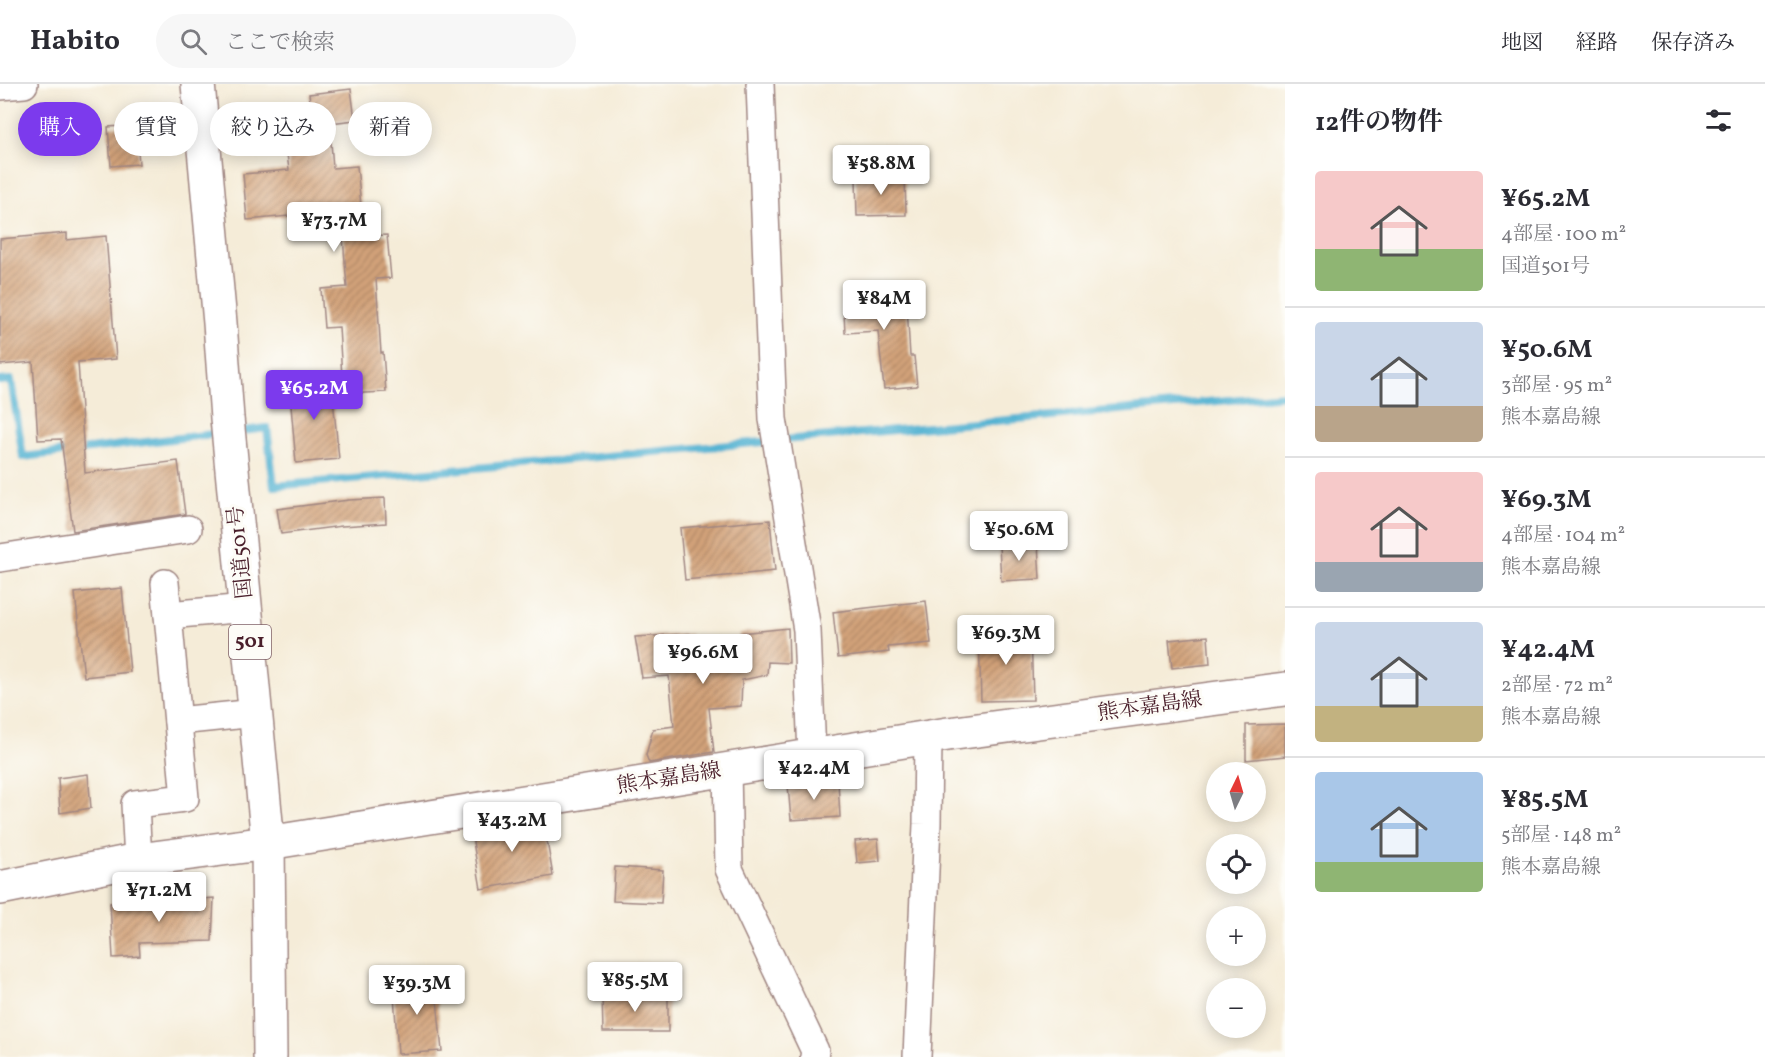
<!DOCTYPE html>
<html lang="ja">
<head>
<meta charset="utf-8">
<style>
	:root { --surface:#fff; --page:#f7f7f7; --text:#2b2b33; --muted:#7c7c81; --line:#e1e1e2; --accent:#7c3aed }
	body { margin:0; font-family:Vollkorn,"Noto Serif JP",serif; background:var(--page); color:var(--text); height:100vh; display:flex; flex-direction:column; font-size:22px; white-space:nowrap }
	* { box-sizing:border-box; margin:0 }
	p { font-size:20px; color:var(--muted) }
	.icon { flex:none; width:33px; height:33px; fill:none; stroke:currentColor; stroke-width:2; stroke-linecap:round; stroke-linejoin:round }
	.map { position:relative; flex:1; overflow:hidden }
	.sheet { display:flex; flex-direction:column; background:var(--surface); width:480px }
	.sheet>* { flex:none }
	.banner { position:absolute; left:18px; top:18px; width:570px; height:54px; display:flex; gap:12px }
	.needle { width:39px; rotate:5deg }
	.buttons { position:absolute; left:1206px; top:678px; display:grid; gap:12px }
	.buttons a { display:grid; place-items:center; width:60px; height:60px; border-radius:50%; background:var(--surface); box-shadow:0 3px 15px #0003; font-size:30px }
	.price { position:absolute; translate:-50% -51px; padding:0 14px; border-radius:6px; background:#fff; color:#222; font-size:20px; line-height:39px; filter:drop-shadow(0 2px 3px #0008) }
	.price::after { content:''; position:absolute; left:50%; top:36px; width:18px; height:14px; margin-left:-9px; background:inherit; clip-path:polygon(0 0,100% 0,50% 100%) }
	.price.current { background:var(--accent); color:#fff }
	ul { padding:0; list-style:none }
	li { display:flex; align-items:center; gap:18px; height:150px; padding:0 30px }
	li+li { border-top:2px solid var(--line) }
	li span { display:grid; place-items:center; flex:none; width:168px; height:120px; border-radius:6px; color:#555 }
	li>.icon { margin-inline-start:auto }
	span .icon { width:72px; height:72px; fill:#fffc; stroke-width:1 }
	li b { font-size:26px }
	h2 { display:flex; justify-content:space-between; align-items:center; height:72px; padding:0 30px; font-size:26px }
	.tag { padding:0 21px; border-radius:27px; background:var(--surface); box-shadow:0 3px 15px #0003; font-size:21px; line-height:54px }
	.tag.current { background:var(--accent); color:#fff }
	header { display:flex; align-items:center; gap:36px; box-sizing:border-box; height:84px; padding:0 30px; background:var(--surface); border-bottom:2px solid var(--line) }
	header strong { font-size:28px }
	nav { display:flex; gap:33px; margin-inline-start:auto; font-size:21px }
	.search { width:420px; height:54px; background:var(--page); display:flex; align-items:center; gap:15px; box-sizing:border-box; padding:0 21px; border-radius:33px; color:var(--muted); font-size:22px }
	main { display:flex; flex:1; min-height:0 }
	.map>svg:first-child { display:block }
</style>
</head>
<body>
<header>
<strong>Habito</strong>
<div class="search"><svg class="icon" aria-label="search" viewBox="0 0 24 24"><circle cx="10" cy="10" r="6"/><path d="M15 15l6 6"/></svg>ここで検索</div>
<nav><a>地図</a><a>経路</a><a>保存済み</a></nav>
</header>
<main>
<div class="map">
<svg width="1285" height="973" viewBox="0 0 1285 973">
	<defs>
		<pattern id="building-hatch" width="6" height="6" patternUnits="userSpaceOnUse" patternTransform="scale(1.5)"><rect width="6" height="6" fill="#d2a279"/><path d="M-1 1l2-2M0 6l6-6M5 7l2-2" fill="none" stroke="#ac8363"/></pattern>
	</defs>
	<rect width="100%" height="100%" fill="#fdfcf7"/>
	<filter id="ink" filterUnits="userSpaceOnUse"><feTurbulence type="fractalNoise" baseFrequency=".0167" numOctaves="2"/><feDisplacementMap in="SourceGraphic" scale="12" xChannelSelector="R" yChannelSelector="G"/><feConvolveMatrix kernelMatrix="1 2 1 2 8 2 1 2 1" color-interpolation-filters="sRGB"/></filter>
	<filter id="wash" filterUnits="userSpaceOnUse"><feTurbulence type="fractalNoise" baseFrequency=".008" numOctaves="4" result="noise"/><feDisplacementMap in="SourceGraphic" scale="24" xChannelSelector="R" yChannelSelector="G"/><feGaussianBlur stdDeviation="1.35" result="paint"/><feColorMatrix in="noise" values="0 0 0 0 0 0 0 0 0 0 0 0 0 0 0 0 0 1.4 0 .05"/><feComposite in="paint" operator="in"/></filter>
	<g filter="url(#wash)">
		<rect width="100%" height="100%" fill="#f5ecd8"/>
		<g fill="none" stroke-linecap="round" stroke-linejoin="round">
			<g stroke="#53b2d2" stroke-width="8">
				<polyline points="0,297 11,296 23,373 221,349"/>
				<polyline points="234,348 267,344 274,402 1285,311"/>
			</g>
		</g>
		<g id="blocks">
			<g fill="url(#building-hatch)">
				<polygon points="351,5 355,36 313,41 309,10"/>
				<polygon points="136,41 139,80 111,82 108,43"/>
				<polygon points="331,58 333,84 357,82 364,152 387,151 391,194 376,195 381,269 383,268 386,308 343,310 339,243 324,244 321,205 347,203 341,127 247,136 243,90 289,86 286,62"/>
				<polygon points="905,92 906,131 857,132 856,94"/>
				<polygon points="67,149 67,156 106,152 116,275 78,278 85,389 178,377 185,430 73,447 61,355 38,356 33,278 0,281 0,155"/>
				<polygon points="906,205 910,272 914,272 917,302 884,305 878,247 845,249 843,208"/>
				<polygon points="331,295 339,375 296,379 289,299"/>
				<polygon points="385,414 386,439 342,442 281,450 277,425 349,416"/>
				<polygon points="770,436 775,487 685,496 680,444"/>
				<polygon points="1038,460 1040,495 1001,497 999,461"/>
				<polygon points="122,504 130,588 84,593 75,509"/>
				<polygon points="926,517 931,559 888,563 889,568 838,574 833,528"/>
				<polygon points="788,544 789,579 768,578 767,591 742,596 741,622 709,624 714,668 649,679 646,671 653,645 674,642 669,592 642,594 635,553 690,550 696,571 739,569 740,549"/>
				<polygon points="1031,546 1033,616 981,617 979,547"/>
				<polygon points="1208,552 1210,580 1172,584 1169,556"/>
				<polygon points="1285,640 1285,672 1246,676 1246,641"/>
				<polygon points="88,690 91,724 60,729 58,694"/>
				<polygon points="838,697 840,733 791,736 788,701"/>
				<polygon points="543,734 553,792 481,805 471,746"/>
				<polygon points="878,755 880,777 857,779 855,757"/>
				<polygon points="615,783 663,786 661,819 613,817"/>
				<polygon points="181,811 181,817 214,814 212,857 139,859 140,872 113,874 110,819 144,817 144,812"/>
				<polygon points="435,895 442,967 398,970 393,896"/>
				<polygon points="602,910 668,910 668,948 603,948"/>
			</g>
		</g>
	</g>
	<g filter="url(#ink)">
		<use href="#blocks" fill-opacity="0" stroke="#a08682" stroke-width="1.5"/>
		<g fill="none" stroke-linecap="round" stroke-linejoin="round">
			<defs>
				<g id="minor">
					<polyline points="760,0 773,335 807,546 812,672"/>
					<polyline points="0,2 24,0"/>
					<polyline points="0,474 188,445"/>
					<polyline points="168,531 246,524"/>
					<polyline points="178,637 256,629"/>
					<polyline points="727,685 729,785 815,967 814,973"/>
					<polyline points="138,776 135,720 185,714 165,499"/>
					<polyline points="917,973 927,740 928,653"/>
				</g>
				<polyline id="major" points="0,804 138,776 268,759 948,650 1285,605"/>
				<polyline id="highway" points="198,0 220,239 227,334 268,759 270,973"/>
			</defs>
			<use href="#minor" stroke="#a08682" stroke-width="30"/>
			<use href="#major" stroke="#a08682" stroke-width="36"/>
			<use href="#highway" stroke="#a08682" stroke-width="36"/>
			<use href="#minor" stroke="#fff" stroke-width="27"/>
			<use href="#major" stroke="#fff" stroke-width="33"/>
			<use href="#highway" stroke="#fff" stroke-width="33"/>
		</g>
	</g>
	<g text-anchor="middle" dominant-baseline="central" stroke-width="6" stroke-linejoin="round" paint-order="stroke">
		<rect fill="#fdfcf7" stroke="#806168" stroke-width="1.5" x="229" y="541" width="42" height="34" rx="4.5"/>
		<g font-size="20" font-weight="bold" fill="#4a1f2b">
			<text x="250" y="558">501</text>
		</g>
		<g font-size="21" fill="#4a1f2b" stroke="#fdfcf7">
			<text transform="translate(241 468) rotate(-96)">国道501号</text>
			<text transform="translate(1150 623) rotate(-8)">熊本嘉島線</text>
			<text transform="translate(669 695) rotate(-9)">熊本嘉島線</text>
		</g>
	</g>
</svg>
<div class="buttons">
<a><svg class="needle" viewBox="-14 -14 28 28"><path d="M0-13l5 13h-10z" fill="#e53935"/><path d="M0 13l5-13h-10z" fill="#7c7c81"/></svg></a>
<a><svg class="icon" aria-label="locate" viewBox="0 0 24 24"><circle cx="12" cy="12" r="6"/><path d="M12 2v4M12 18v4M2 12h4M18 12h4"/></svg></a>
<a>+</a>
<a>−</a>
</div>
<b class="price" style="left:881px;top:112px">¥58.8M</b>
<b class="price" style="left:334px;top:169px">¥73.7M</b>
<b class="price" style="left:884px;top:247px">¥84M</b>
<b class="price current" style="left:314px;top:337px">¥65.2M</b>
<b class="price" style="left:1019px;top:478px">¥50.6M</b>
<b class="price" style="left:1006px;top:582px">¥69.3M</b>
<b class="price" style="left:703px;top:601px">¥96.6M</b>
<b class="price" style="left:814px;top:717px">¥42.4M</b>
<b class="price" style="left:512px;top:769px">¥43.2M</b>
<b class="price" style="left:159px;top:839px">¥71.2M</b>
<b class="price" style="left:635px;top:929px">¥85.5M</b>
<b class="price" style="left:417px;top:932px">¥39.3M</b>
<div class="banner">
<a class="tag current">購入</a>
<a class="tag">賃貸</a>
<a class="tag">絞り込み</a>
<a class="tag">新着</a>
</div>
</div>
<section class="sheet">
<h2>12件の物件<svg class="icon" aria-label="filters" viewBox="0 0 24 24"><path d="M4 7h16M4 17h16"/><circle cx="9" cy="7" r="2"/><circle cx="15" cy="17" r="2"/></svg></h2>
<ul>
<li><span style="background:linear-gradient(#f6c9c9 65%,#8fb573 0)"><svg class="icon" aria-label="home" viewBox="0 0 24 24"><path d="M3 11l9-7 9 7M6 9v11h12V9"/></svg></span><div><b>¥65.2M</b><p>4部屋 · 100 m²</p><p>国道501号</p></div></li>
<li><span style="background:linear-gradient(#c9d6e8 70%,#b9a48a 0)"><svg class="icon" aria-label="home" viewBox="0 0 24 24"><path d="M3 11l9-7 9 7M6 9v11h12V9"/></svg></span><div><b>¥50.6M</b><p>3部屋 · 95 m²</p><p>熊本嘉島線</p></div></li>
<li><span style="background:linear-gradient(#f6c9c9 75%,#9aa5b1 0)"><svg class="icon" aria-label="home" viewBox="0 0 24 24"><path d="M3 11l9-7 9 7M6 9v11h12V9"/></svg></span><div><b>¥69.3M</b><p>4部屋 · 104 m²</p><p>熊本嘉島線</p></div></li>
<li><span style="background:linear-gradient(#c9d6e8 70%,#c2b280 0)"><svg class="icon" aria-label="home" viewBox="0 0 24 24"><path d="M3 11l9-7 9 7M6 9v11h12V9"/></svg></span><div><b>¥42.4M</b><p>2部屋 · 72 m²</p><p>熊本嘉島線</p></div></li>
<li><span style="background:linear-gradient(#a9c7e8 75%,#8fb573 0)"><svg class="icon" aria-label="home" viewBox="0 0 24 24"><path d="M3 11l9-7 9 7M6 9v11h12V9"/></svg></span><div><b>¥85.5M</b><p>5部屋 · 148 m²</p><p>熊本嘉島線</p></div></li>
</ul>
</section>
</main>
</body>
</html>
